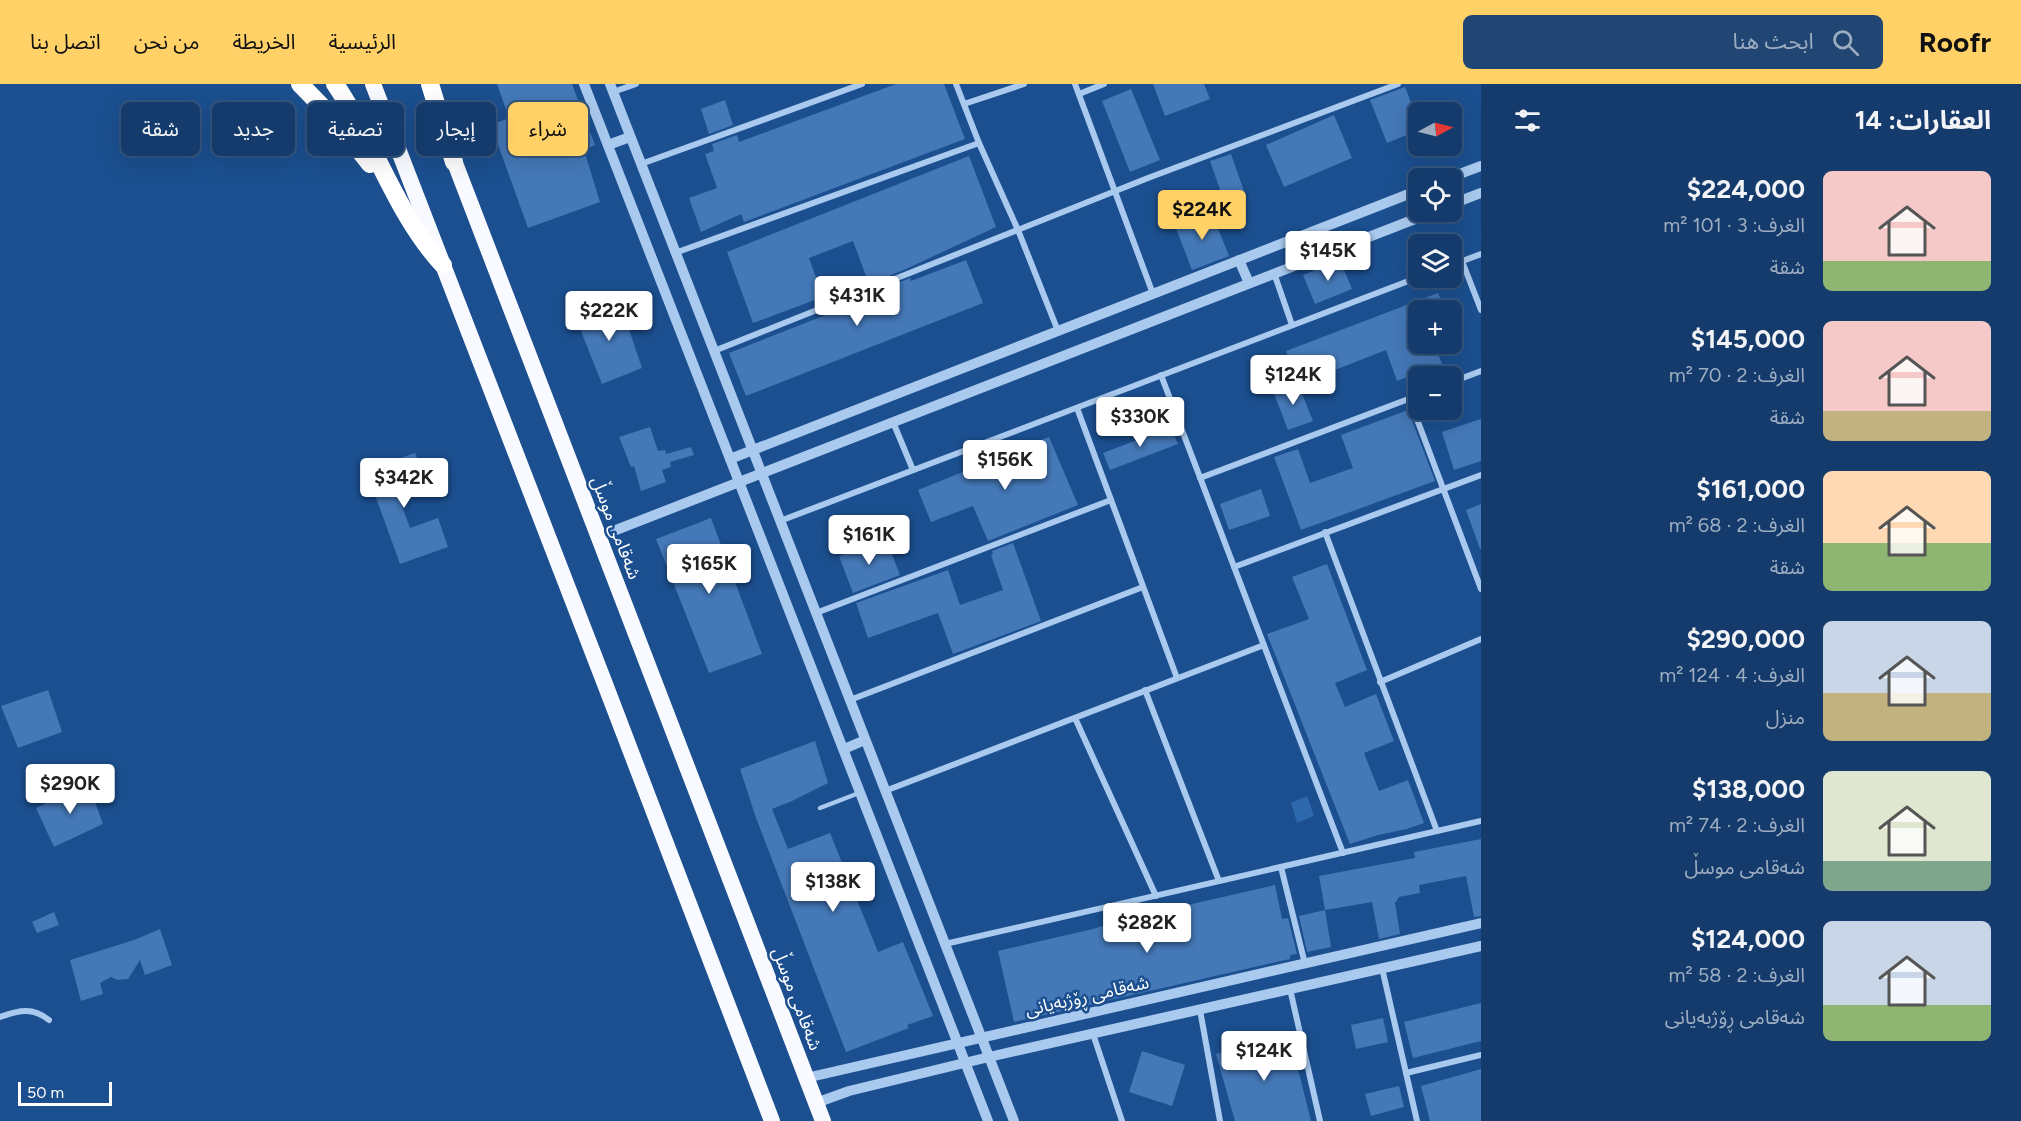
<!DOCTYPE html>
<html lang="ar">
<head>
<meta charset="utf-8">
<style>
	:root { --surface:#143b6b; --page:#214673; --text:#f1f3f6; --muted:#9dadc1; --line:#33557e; --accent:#ffd166 }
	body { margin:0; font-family:Figtree,"Noto Sans Arabic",sans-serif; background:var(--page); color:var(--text); direction:rtl; height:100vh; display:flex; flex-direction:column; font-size:22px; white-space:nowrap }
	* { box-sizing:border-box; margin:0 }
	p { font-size:20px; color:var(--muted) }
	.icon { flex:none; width:33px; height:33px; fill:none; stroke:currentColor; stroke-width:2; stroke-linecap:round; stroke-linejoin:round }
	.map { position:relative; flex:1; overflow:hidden; direction:ltr }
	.details { display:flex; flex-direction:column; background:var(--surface); width:540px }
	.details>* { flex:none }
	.hud { position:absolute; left:18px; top:18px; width:570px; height:54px; direction:rtl; display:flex; gap:12px }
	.needle { width:39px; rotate:83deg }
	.controls { position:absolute; left:1408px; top:18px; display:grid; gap:12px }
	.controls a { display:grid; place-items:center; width:54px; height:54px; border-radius:9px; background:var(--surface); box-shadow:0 6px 24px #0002,0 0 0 2px var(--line); font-size:30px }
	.scale { position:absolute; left:18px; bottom:15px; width:94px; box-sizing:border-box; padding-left:6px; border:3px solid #fff; border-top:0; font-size:16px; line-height:21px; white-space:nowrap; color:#fff; -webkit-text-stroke:4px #1b4f8f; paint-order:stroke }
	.price { position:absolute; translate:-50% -51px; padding:0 14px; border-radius:6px; background:#fff; color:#222; font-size:20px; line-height:39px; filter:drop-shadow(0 2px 3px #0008) }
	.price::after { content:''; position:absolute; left:50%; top:36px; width:18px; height:14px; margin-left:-9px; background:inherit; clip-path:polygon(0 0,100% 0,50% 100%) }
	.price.on { background:var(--accent); color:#111 }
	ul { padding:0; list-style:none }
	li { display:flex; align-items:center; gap:18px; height:150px; padding:0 30px }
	li span { display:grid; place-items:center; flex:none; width:168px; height:120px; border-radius:9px; color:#555 }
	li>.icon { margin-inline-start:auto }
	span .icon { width:72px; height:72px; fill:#fffc; stroke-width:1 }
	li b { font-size:26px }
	h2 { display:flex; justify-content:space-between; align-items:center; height:72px; padding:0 30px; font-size:26px }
	.chip { padding:0 21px; border-radius:9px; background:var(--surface); box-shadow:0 6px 24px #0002,0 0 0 2px var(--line); font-size:21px; line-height:54px }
	.chip.on { background:var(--accent); color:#111 }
	header { display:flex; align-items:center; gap:36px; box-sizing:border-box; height:84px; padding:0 30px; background:var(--accent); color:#111 }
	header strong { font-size:28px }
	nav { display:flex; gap:33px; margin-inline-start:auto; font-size:21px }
	.search { width:420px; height:54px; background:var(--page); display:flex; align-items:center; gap:15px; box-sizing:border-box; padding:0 21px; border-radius:9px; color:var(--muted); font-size:22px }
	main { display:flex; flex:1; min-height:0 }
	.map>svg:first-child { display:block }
</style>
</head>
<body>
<header>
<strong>Roofr</strong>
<div class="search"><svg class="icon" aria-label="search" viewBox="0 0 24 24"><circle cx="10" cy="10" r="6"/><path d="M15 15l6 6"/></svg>ابحث هنا</div>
<nav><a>الرئيسية</a><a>الخريطة</a><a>من نحن</a><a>اتصل بنا</a></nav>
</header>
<main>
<section class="details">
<h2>العقارات: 14<svg class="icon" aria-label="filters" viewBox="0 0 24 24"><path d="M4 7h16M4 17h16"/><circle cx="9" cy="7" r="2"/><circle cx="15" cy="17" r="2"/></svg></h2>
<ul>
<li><span style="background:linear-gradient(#f6c9c9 75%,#8fb573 0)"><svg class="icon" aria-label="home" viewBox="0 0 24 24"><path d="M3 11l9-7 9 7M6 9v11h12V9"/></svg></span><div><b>$224,000</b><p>الغرف: 3 · 101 m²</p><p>شقة</p></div></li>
<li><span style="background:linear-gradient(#f6c9c9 75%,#c2b280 0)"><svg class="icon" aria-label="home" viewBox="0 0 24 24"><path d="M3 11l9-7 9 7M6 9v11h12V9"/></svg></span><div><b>$145,000</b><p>الغرف: 2 · 70 m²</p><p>شقة</p></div></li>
<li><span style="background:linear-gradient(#ffd9b3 60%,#8fb573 0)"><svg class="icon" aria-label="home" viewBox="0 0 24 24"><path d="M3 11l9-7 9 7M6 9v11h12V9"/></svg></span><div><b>$161,000</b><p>الغرف: 2 · 68 m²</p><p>شقة</p></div></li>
<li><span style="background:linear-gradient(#c9d6e8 60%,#c2b280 0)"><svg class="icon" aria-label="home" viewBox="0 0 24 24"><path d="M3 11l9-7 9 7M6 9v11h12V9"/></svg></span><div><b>$290,000</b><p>الغرف: 4 · 124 m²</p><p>منزل</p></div></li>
<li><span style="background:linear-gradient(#dfe7d0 75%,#7fa58c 0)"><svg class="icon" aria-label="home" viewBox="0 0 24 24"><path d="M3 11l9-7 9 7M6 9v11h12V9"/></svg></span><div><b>$138,000</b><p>الغرف: 2 · 74 m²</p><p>شەقامی موسڵ</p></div></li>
<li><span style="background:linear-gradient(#c9d6e8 70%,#8fb573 0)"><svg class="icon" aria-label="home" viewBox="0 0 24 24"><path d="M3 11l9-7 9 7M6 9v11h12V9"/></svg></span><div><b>$124,000</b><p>الغرف: 2 · 58 m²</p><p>شەقامی ڕۆژبەیانی</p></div></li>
</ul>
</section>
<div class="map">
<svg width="1481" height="1037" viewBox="0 0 1481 1037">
	<rect width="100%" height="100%" fill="#1b4f8f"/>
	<polygon fill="#2e69ad" points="1307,712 1314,732 1297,739 1291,719"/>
	<g fill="#4478b7">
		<polygon points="497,0 572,0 595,61 584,66 600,118 528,144 491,41 509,34"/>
		<polygon points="896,0 944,0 965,55 744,138 741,130 701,148 689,114 717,104 705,70 714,67 712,60 737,51 739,58"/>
		<polygon points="1153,0 1204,0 1210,15 1165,32"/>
		<polygon points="1405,3 1419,39 1419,46 1387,59 1370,16"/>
		<polygon points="1131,5 1160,76 1130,88 1102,17"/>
		<polygon points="725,16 733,41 709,50 701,25"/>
		<polygon points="1334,31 1352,74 1284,103 1266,61"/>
		<polygon points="1231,70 1246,113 1225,120 1210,77"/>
		<polygon points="969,72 996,143 906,185 869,200 853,157 809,174 823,213 753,239 727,168"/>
		<polygon points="1211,127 1229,172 1192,186 1175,142"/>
		<polygon points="966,176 983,219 746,312 729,269 874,212 873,209 910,194 911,197"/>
		<polygon points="1340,176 1352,205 1315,220 1303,191"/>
		<polygon points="1438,209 1445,226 1419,226 1419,260 1434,260 1442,280 1397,297 1386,266 1299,300 1286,267"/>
		<polygon points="619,216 642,284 602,300 575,232"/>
		<polygon points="1297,297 1313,337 1288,346 1273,307"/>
		<polygon points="1408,326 1435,397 1301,446 1274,373 1298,365 1310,399 1353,384 1341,351"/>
		<polygon points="1481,335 1481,377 1454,386 1442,348"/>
		<polygon points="650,343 658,367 665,366 666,370 691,363 694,371 670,378 671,383 662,386 666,398 641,407 634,382 631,383 619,353"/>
		<polygon points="1171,343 1178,360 1110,386 1103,369"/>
		<polygon points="1049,353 1078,421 988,457 973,422 931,438 918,406"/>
		<polygon points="415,369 426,399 397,409 410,444 438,434 448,463 400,480 366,386"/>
		<polygon points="1261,405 1270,432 1229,446 1220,420"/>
		<polygon points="1481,420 1481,465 1480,465 1466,426"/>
		<polygon points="711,434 762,570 709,589 656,455"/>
		<polygon points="886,455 900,491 853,509 839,472"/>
		<polygon points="1013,459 1041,537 953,570 938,529 868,554 856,519 948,486 960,521 1003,506 991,471 993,470 992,467"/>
		<polygon points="1327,480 1367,586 1335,599 1345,623 1376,610 1394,657 1364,669 1379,707 1408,696 1424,739 1407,745 1378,751 1350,760 1267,550 1309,535 1292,493"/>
		<polygon points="48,606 62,648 18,664 1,622"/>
		<polygon points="815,657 828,699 792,717 772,725 788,765 830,749 878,868 903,858 933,932 907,941 909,944 846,968 756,734 740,685"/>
		<polygon points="88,699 103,740 54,763 36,724"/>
		<polygon points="1481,755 1481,832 1474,833 1466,792 1419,801 1420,809 1399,813 1395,819 1400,850 1379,855 1372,818 1325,826 1319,792 1415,774 1414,768"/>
		<polygon points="1275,801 1282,835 1288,834 1297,870 1290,871 1290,875 1014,938 998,867 1093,845 1117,837"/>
		<polygon points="1325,826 1331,863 1307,868 1299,832"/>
		<polygon points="54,828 59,841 37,849 32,838"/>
		<polygon points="160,845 172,881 145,891 140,876 128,895 118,896 111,893 100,899 103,910 81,917 70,876 134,856"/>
		<polygon points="1481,919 1481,957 1413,974 1404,938"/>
		<polygon points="1383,934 1388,958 1356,965 1351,941"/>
		<polygon points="1289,949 1311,1037 1235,1037 1216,970"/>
		<polygon points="1142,967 1185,981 1172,1022 1129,1008"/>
		<polygon points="1481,985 1481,1037 1430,1037 1421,1002"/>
		<polygon points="1399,1002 1404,1023 1371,1032 1365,1010"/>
	</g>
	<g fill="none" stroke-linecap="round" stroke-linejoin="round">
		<polyline stroke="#a9c9ee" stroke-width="4.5" points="820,724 859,709"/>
		<g stroke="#a9c9ee" stroke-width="6">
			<polyline points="956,0 979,59 1018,146 1058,247"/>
			<polyline points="1075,0 1153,210"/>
			<polyline points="613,8 636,0"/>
			<polyline points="1079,10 1104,0"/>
			<polyline points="964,20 1024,0"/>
			<polyline points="641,80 862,0"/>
			<polyline points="675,169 979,59"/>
			<polyline points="1462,177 1481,226"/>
			<polyline points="1452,181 1481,170"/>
			<polyline points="1274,189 1292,241"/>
			<polyline points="714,267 1148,94 1398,0"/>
			<polyline points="1161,291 1343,769"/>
			<polyline points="1452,298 1481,287"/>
			<polyline points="1409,314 1481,505"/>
			<polyline points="1077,324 1177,594"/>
			<polyline points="893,338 913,386"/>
			<polyline points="1200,394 1419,311"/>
			<polyline points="780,437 1419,193"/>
			<polyline points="1325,448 1437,747"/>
			<polyline points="1234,483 1481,391"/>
			<polyline points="816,529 1111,416"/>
			<polyline points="1380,598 1481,555"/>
			<polyline points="1145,606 1219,797"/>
			<polyline points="850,616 1143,503"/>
			<polyline points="1075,634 1156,812"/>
			<polyline points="885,707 1264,561"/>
			<polyline points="1281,783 1305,880"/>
			<polyline points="945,860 1481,737"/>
			<polyline points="1382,884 1417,1037"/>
			<polyline points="1290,905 1320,1037"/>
			<polyline points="1200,926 1220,1037"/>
			<path d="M0,933c19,-7 33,-10 49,3"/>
			<polyline points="1093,950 1122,1037"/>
			<polyline points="1406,989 1481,971"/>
		</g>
		<g stroke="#a9c9ee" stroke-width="10">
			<polyline points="584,0 988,1037"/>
			<polyline points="610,0 1014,1037"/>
			<polyline points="608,61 630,53"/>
			<polyline points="1449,94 1481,82"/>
			<polyline points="1452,120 1481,109"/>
			<polyline points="1239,176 1249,199"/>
			<polyline points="730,375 1419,106"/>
			<polyline points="598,453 1433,128"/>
			<polyline points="844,665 865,656"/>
			<polyline points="806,994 1481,839"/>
			<polyline points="816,1019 849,1007 989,973 1481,862"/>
		</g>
		<g stroke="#f8faff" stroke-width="16">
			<polyline points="373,0 605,600 772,1037"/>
			<polyline points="450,66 823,1037"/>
		</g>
		<g stroke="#fff" stroke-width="18">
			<polyline points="300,0 337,38 370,80"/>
			<path d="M335,0c40,58 60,129 108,181"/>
			<polyline points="430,0 454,78"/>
		</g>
	</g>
	<g text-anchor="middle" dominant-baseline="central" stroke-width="5" stroke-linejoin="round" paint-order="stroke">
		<g font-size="18" fill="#fff" stroke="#1b4f8f">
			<text transform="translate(616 444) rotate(69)">شەقامی موسڵ</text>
			<text transform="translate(1087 912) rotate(-13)">شەقامی ڕۆژبەیانی</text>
			<text transform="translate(797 915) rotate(69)">شەقامی موسڵ</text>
		</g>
	</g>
</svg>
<div class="controls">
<a><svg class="needle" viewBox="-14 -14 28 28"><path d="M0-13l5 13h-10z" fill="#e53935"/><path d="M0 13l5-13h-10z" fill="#9dadc1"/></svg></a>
<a><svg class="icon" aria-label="locate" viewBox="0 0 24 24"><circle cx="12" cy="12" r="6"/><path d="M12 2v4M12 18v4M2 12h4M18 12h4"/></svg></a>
<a><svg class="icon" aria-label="layers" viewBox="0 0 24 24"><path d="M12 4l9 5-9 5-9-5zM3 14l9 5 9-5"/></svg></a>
<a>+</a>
<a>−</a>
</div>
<div class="scale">50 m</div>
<b class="price on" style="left:1202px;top:157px">$224K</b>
<b class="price" style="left:1328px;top:198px">$145K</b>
<b class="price" style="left:857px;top:243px">$431K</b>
<b class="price" style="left:609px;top:258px">$222K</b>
<b class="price" style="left:1293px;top:322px">$124K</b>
<b class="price" style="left:1140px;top:364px">$330K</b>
<b class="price" style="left:1005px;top:407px">$156K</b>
<b class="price" style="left:404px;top:425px">$342K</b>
<b class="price" style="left:869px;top:482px">$161K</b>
<b class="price" style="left:709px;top:511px">$165K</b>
<b class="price" style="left:70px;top:731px">$290K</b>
<b class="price" style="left:833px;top:829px">$138K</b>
<b class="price" style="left:1147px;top:870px">$282K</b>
<b class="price" style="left:1264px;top:998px">$124K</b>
<div class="hud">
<a class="chip on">شراء</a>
<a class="chip">إيجار</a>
<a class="chip">تصفية</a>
<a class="chip">جديد</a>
<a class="chip">شقة</a>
</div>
</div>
</main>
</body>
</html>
